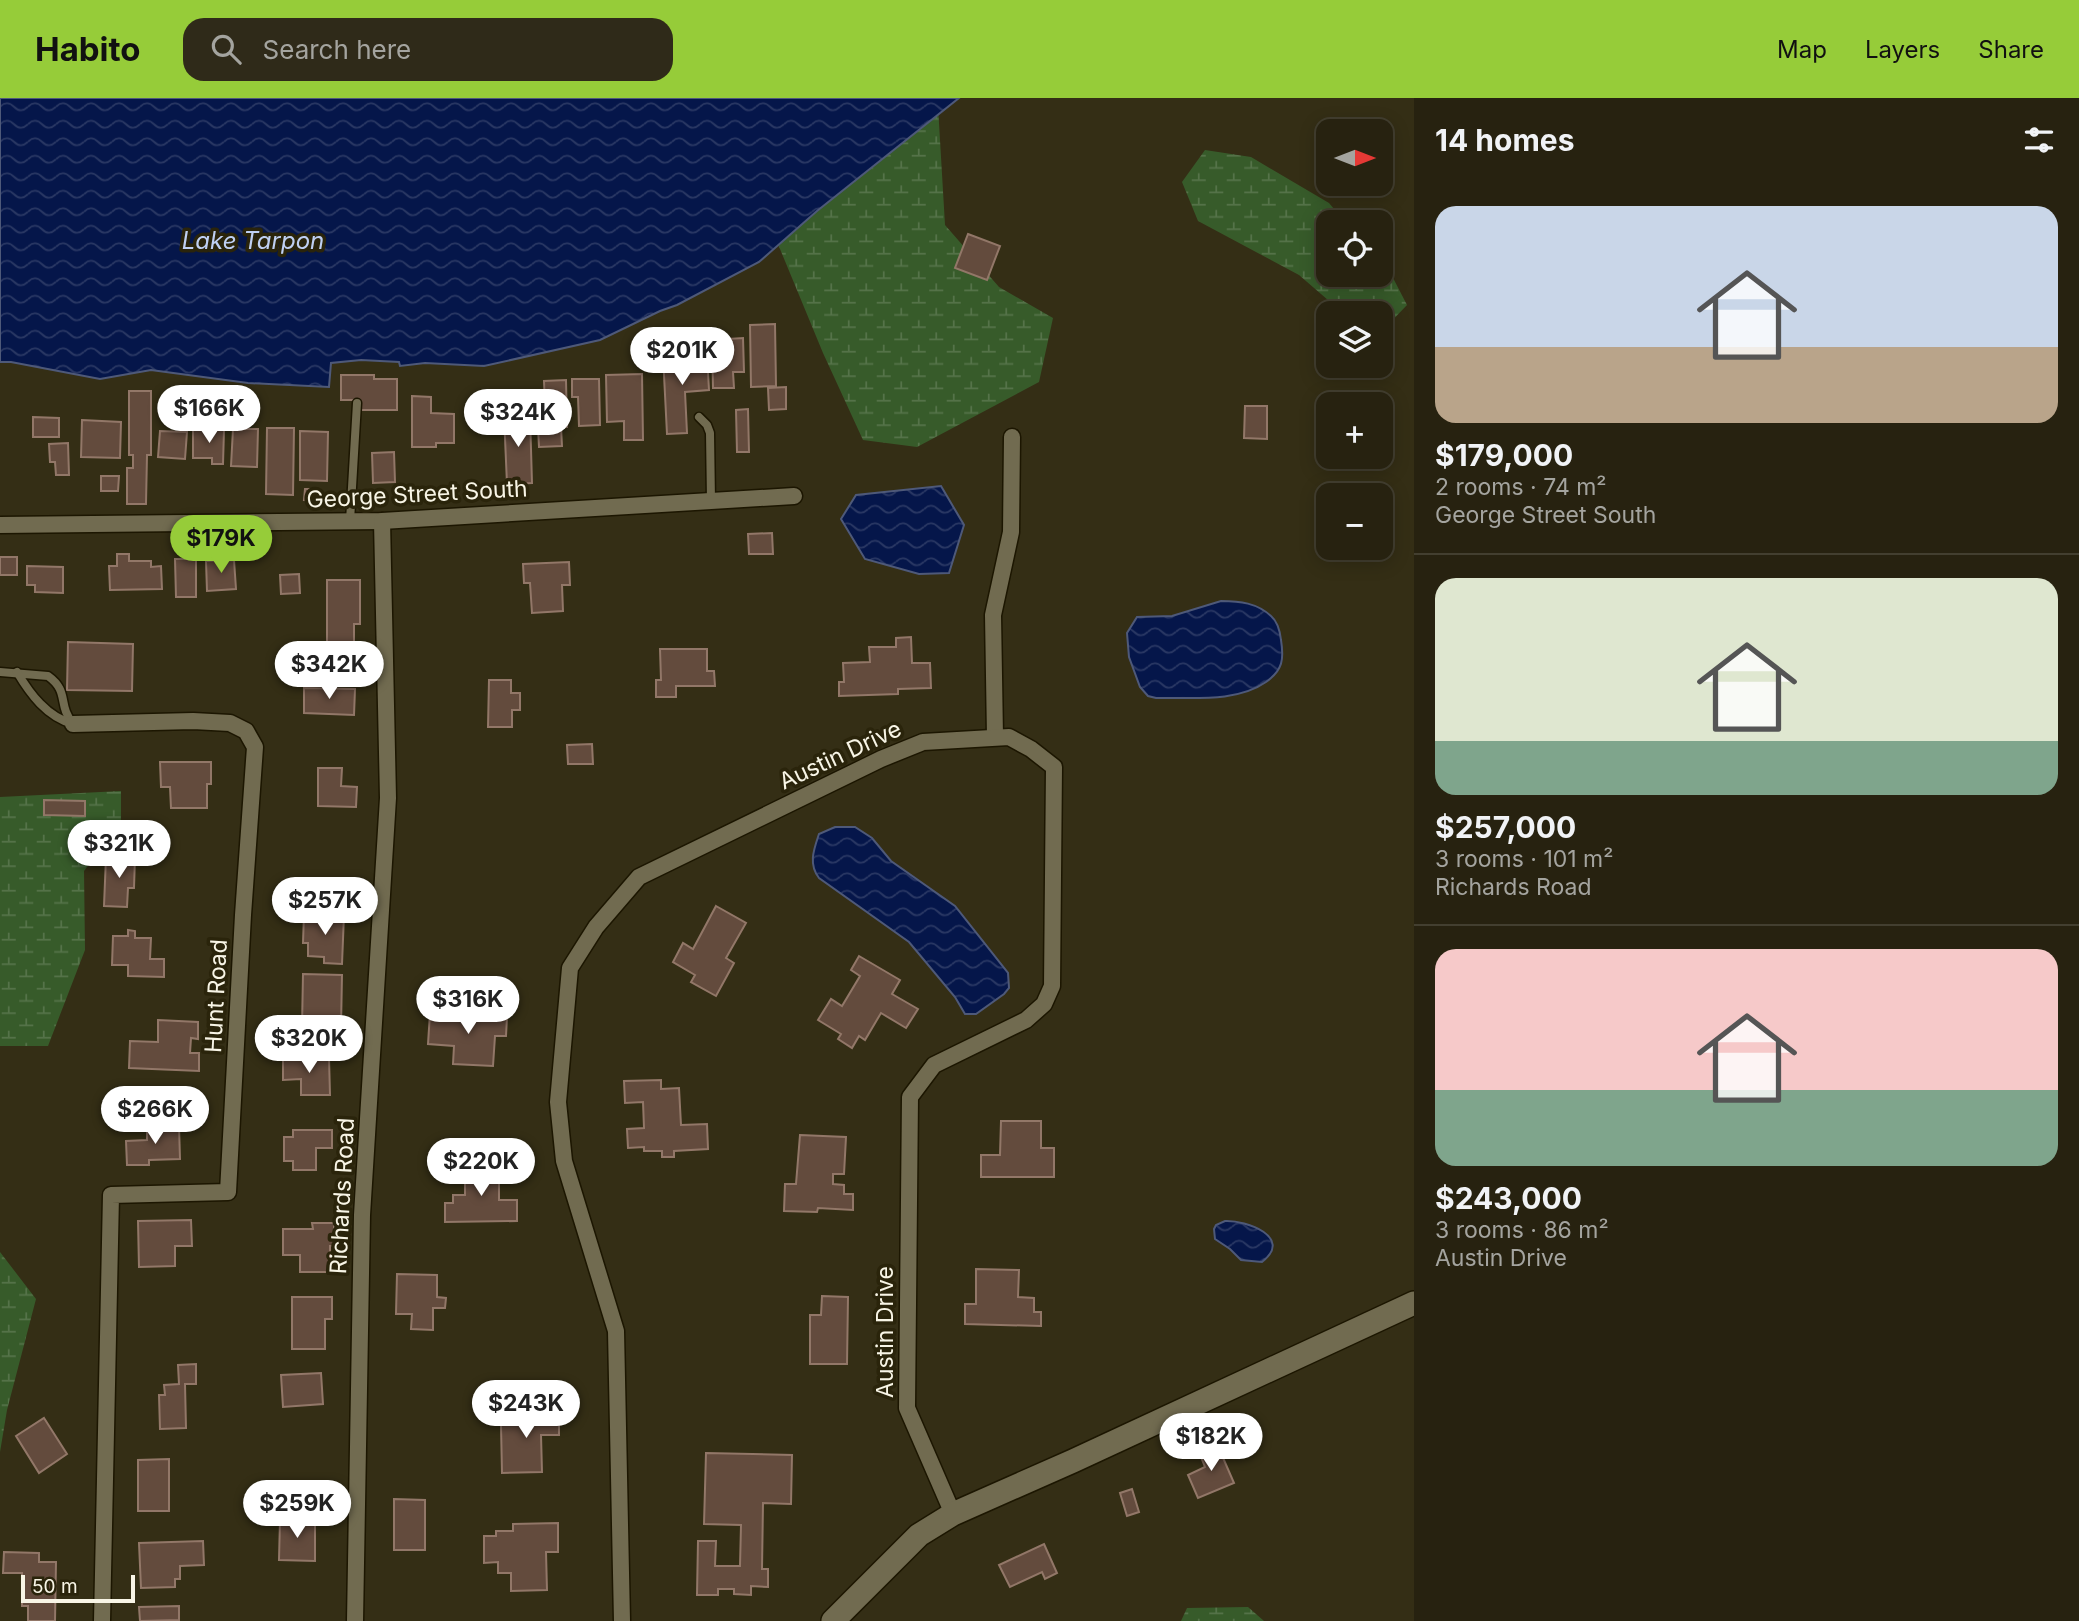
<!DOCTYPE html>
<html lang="en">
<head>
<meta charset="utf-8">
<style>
	:root { --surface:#272210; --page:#2f2a19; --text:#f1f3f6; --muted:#a4a49f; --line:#433f30; --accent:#96cc39 }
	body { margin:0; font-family:Inter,sans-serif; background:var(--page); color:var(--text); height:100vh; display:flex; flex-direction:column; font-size:26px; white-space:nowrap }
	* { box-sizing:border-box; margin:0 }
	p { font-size:23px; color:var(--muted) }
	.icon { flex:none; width:38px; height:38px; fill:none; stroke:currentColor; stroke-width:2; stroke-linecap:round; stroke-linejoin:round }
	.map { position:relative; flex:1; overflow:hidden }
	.drawer { display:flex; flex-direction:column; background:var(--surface); width:665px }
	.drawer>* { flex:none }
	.needle { width:46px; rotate:90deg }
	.tools { position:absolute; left:1316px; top:21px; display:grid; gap:14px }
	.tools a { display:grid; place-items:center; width:77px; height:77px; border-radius:14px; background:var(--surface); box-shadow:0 4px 18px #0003,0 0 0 2px var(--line); font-size:35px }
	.scale { position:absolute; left:21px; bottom:18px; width:114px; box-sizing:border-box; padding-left:7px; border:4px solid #f8f5e6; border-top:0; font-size:19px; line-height:24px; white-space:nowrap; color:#f8f5e6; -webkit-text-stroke:5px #2a240b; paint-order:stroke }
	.price { position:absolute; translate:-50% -60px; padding:0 16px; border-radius:24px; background:#fff; color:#222; font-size:23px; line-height:46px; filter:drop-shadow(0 2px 4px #0008) }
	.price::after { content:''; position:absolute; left:50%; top:42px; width:21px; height:16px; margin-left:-10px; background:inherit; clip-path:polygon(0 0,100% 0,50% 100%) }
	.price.selected { background:var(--accent); color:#111 }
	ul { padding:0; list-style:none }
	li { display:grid; align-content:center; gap:14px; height:371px; padding:0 21px }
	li+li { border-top:2px solid var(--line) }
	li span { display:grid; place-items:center; height:217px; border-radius:21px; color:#555 }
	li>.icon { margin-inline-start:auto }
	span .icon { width:126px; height:126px; fill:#fffc; stroke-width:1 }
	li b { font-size:30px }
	h2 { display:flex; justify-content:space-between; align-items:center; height:84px; padding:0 21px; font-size:30px }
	header { display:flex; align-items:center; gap:42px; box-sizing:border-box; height:98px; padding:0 35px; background:var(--accent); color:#111 }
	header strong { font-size:33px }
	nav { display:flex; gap:38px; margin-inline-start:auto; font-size:24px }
	.search { width:490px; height:63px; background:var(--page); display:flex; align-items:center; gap:18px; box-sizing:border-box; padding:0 24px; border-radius:21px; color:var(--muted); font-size:26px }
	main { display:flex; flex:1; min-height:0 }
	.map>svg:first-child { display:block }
</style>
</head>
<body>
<header>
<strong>Habito</strong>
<div class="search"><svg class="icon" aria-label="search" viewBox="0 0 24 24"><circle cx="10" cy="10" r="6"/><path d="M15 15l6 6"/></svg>Search here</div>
<nav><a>Map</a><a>Layers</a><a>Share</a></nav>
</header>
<main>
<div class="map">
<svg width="1414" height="1523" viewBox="0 0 1414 1523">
	<defs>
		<pattern id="wetland-marsh" width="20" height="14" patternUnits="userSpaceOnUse" patternTransform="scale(1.75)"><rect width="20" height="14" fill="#375b2a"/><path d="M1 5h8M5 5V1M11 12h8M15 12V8" fill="none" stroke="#557349"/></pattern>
		<pattern id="water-waves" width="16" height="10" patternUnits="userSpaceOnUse" patternTransform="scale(1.75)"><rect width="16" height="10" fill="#05164a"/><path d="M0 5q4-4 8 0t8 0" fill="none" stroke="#2a3864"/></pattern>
	</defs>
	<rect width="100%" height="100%" fill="#342e15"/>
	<g fill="url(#wetland-marsh)">
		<polygon points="938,8 945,127 999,189 1053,220 1039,284 917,349 863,342 823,255 773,134"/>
		<polygon points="1205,52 1251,59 1329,105 1345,124 1328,124 1328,177 1381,177 1381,164 1391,176 1407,207 1384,231 1381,231 1381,215 1343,215 1299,177 1198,123 1182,84"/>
		<polygon points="121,693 121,725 84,773 85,852 48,948 0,948 0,699"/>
		<polygon points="0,1154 36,1201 7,1312 0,1354"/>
		<polygon points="1248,1509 1264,1523 1181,1523 1187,1510"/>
	</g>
	<g fill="url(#water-waves)" stroke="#4e5979" stroke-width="2">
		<polygon points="0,0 959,0 817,113 759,164 677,207 660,213 600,242 484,268 425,265 400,268 399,264 361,262 331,265 329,289 248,285 151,272 100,281 11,264 0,264"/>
		<polygon points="941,388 964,427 949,475 919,476 865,461 841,421 856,397"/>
		<path d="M1221,503c19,0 36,2 50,15 7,6 9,15 10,24 3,19 2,30 -15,42 -30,21 -75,15 -110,16l-8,-2 -8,-9 -11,-30 -2,-24 10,-16 35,-1z"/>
		<path d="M835,729h20l17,11 19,23 64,45 53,67 1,15 -5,6 -28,20h-11l-10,-17 -46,-55 -90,-64c-11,-14 -5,-29 0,-44z"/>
		<path d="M1225,1123c21,-1 69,16 37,41l-21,-2 -11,-11 -15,-10 -1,-10 2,-4z"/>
	</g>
	<g fill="#634b3d" stroke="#927768" stroke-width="2">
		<polygon points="968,136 1000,148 987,182 955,170"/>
		<polygon points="775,226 776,288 751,289 750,227"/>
		<polygon points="743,240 744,274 733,274 734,290 713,290 712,242"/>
		<polygon points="680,256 680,259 707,257 709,292 685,294 687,335 667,336 663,257"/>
		<polygon points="642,276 643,342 624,342 624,323 607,324 606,277"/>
		<polygon points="341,277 374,277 374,281 397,281 397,312 360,312 360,302 341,302"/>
		<polygon points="572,281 599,281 600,327 579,328 578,299 572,299"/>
		<polygon points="566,282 567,329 561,329 562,348 539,349 537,310 545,309 544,283"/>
		<polygon points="786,289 786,311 769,312 768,290"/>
		<polygon points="129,293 151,293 151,357 147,357 146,406 127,406 127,370 133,370 133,357 129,357"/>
		<polygon points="412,298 431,299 431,315 454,316 454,345 436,345 436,349 412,349"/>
		<polygon points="1245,308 1267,308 1267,341 1244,340"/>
		<polygon points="748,311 749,354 737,354 736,312"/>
		<polygon points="504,317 530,317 532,385 507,386"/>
		<polygon points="33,319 59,320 59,339 33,339"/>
		<polygon points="82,322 121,324 120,360 81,359"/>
		<polygon points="267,330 294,330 293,397 266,396"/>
		<polygon points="193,331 224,332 223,366 212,366 212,360 193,360"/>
		<polygon points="233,331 258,331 257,369 231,368"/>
		<polygon points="160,333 187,334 185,361 158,359"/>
		<polygon points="300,333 328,334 327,383 300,382"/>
		<polygon points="68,345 69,377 56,377 55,364 50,364 49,346"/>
		<polygon points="394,354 395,384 373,385 372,355"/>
		<polygon points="101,378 119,378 118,393 101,393"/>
		<polygon points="305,391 319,391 318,403 304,402"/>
		<polygon points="772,435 773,456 749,456 748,436"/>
		<polygon points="117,456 129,456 129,463 151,463 151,469 161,468 162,491 110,492 109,468 117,468"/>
		<rect x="0" y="459" width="17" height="18"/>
		<polygon points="175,461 196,461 196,499 176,499"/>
		<polygon points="234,462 236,491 207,493 206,463"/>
		<polygon points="569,464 570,487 562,487 563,513 532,515 530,485 524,485 523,466"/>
		<polygon points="27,468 63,469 63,495 35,494 35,487 27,487"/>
		<polygon points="299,476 300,495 281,496 280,477"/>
		<polygon points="327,482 360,482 360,526 354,526 354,547 327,547"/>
		<polygon points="911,539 912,565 930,565 931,590 898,591 898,596 839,598 839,584 844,584 843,565 870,564 869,549 896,549 896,540"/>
		<polygon points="68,544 133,546 132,593 67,592"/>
		<polygon points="660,551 707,551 707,573 714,573 715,588 676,588 676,599 656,599 656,582 661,582"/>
		<polygon points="489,582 511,582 511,595 520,595 520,612 512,612 512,629 488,629"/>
		<polygon points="304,590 355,591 354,617 304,615"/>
		<polygon points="592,646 593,666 568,666 567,647"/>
		<polygon points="160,664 211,664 211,686 207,686 207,710 171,710 170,689 161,689"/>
		<polygon points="318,670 342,670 341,688 357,689 356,709 318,708"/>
		<polygon points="44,702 85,703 85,718 44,717"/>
		<polygon points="106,759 135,759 134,790 128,790 127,809 104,808"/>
		<polygon points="716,808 746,825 726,860 734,865 716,898 691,884 695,877 673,864 683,845 693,851"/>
		<polygon points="304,816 344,817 342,866 324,865 324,859 308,858 308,845 303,845"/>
		<polygon points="128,832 135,833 135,840 151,840 150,861 164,861 164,879 128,878 128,867 112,867 113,838 128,838"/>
		<polygon points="859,858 900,882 892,896 918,911 906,930 881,915 865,942 859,938 852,950 838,941 841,936 818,922 831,901 842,908 860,878 851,872"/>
		<polygon points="303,876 342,877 341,929 302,929"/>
		<polygon points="430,915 507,919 506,938 495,938 493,968 453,966 454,948 428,946"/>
		<polygon points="158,922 198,924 198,941 191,940 190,955 199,955 199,973 129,970 130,943 158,944"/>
		<polygon points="329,960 330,997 301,997 301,981 283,982 283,961"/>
		<polygon points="661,982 661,991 679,990 681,1027 707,1026 708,1051 674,1053 674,1059 662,1059 662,1053 644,1053 644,1049 628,1050 627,1031 644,1030 643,1004 625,1005 624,983"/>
		<polygon points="1001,1023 1041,1023 1041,1050 1054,1050 1054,1079 981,1079 981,1057 1000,1057"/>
		<polygon points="179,1028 180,1061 149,1062 149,1067 127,1067 126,1043 147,1042 147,1029"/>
		<polygon points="293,1032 332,1032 332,1050 316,1050 316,1072 293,1072 293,1063 284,1063 284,1039 293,1039"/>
		<polygon points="800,1037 846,1039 844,1076 833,1076 833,1086 844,1087 844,1096 853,1096 853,1112 818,1110 817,1114 784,1113 785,1086 796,1086"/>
		<polygon points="480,1063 499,1063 499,1102 517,1102 517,1123 445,1124 445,1105 453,1105 453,1097 465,1097 465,1069 480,1069"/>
		<polygon points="191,1122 192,1148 175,1148 175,1168 139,1169 138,1123"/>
		<polygon points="312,1125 334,1125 334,1148 330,1148 330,1174 300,1174 300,1157 283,1157 283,1131 313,1131"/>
		<polygon points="976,1171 1019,1172 1018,1199 1034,1200 1034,1214 1041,1214 1041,1228 965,1226 965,1206 976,1206"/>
		<polygon points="397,1176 437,1177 437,1199 446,1200 445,1210 433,1210 433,1232 411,1231 412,1216 396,1216"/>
		<polygon points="822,1198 848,1199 847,1266 810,1266 810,1217 821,1217"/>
		<polygon points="292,1199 332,1199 332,1221 325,1221 325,1251 292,1251"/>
		<polygon points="196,1266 196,1286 185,1286 186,1330 160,1331 159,1297 165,1297 164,1287 179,1286 178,1267"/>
		<polygon points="321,1275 323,1306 283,1309 281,1277"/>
		<polygon points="543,1304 544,1321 559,1321 559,1337 541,1337 542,1374 502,1375 501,1327 524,1326 523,1305"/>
		<polygon points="44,1320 67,1356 39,1375 16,1338"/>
		<polygon points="1217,1346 1234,1385 1198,1400 1188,1377 1205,1369 1199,1354"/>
		<polygon points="706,1355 792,1357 791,1406 763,1405 762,1471 768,1471 768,1489 751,1488 751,1497 734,1496 734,1491 718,1491 718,1497 697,1497 698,1443 716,1443 715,1468 740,1468 741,1427 704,1426"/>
		<polygon points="169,1361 169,1413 138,1413 138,1362"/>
		<polygon points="1132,1391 1139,1414 1127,1418 1120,1395"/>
		<polygon points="394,1401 425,1402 425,1452 394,1452"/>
		<polygon points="280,1422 315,1422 315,1463 279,1462"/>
		<polygon points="558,1425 558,1454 546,1454 547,1492 511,1493 511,1475 498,1475 498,1464 484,1465 484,1438 496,1438 496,1433 513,1433 513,1426"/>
		<polygon points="203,1443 204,1467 180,1468 180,1481 175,1481 175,1489 141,1490 139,1445"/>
		<polygon points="1044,1446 1057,1475 1045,1481 1042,1474 1010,1489 999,1467"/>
		<polygon points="4,1454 39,1455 39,1464 56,1464 55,1523 28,1523 28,1508 22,1508 22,1475 3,1475"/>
		<polygon points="179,1508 179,1522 140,1523 139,1509"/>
	</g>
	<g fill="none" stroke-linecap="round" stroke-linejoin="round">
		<defs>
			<g id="lane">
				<polyline points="699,319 707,327 710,335 711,403"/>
				<polyline points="350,423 357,305"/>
				<path d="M0,574l48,4c22,16 9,28 25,48"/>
				<path d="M17,574c13,22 30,45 56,52"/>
			</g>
			<g id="street">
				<polyline points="0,427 382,423 794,398"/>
				<polyline points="73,626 193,623 230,625 246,633 255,649 243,817 228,1094 111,1097 102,1523"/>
				<polyline points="995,639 993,517 1011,434 1012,339"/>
				<polyline points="355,1523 362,1117 388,700 382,423"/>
				<polyline points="622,1523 616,1233 564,1063 558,1004 570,870 596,829 639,779 881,661 923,644 1009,639 1031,651 1054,669 1052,888 1044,906 1026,922 934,967 910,999 907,1310 953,1416"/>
			</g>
			<polyline id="secondary" points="833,1523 919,1437 953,1416 1073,1363 1414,1205"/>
		</defs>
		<use href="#lane" stroke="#1c1601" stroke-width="11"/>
		<use href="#street" stroke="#1c1601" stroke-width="19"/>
		<use href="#secondary" stroke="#1c1601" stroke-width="26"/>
		<use href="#lane" stroke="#716b50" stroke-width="8"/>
		<use href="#street" stroke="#716b50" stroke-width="16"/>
		<use href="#secondary" stroke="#716b50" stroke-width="23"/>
	</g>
	<g text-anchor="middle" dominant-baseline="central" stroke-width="7" stroke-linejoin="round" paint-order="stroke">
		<g font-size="23" fill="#f8f5e6" stroke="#2a240b">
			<text transform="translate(417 396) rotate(-3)">George Street South</text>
			<text transform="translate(840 657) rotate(-25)">Austin Drive</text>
			<text transform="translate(216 898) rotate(-87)">Hunt Road</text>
			<text transform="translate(342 1098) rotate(-87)">Richards Road</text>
			<text transform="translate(885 1234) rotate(-90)">Austin Drive</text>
		</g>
		<g font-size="24" font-style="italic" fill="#bfd0f3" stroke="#2a240b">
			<text x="253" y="142">Lake Tarpon</text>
		</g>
	</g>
</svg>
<div class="tools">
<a><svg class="needle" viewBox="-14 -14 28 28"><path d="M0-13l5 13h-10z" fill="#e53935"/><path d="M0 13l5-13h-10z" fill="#a4a49f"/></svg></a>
<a><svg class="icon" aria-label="locate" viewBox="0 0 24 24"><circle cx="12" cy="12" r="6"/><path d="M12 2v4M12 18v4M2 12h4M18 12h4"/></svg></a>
<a><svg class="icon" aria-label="layers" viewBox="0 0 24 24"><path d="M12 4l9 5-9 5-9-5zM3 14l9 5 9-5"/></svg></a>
<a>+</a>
<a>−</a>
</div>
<div class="scale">50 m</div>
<b class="price" style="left:682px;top:289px">$201K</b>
<b class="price" style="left:209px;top:347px">$166K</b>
<b class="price" style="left:518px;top:351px">$324K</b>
<b class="price selected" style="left:221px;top:477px">$179K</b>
<b class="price" style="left:329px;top:603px">$342K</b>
<b class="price" style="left:119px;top:782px">$321K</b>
<b class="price" style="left:325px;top:839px">$257K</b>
<b class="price" style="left:468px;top:938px">$316K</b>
<b class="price" style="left:309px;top:977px">$320K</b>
<b class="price" style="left:155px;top:1048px">$266K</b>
<b class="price" style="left:481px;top:1100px">$220K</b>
<b class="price" style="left:526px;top:1342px">$243K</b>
<b class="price" style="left:1211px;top:1375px">$182K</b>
<b class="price" style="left:297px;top:1442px">$259K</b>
</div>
<section class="drawer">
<h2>14 homes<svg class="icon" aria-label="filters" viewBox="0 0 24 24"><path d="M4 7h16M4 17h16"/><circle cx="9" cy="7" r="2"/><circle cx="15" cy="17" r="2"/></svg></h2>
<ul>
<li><span style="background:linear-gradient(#c9d6e8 65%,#b9a48a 0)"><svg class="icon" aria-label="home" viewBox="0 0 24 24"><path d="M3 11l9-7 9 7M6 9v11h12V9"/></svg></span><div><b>$179,000</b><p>2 rooms · 74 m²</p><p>George Street South</p></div></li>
<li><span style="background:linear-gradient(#dfe7d0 75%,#7fa58c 0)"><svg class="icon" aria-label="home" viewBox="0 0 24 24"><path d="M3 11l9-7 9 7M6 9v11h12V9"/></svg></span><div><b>$257,000</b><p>3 rooms · 101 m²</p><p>Richards Road</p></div></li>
<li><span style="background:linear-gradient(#f6c9c9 65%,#7fa58c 0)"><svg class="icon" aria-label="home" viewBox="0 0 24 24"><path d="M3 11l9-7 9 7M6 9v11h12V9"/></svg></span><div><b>$243,000</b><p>3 rooms · 86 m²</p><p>Austin Drive</p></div></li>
</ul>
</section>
</main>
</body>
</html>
